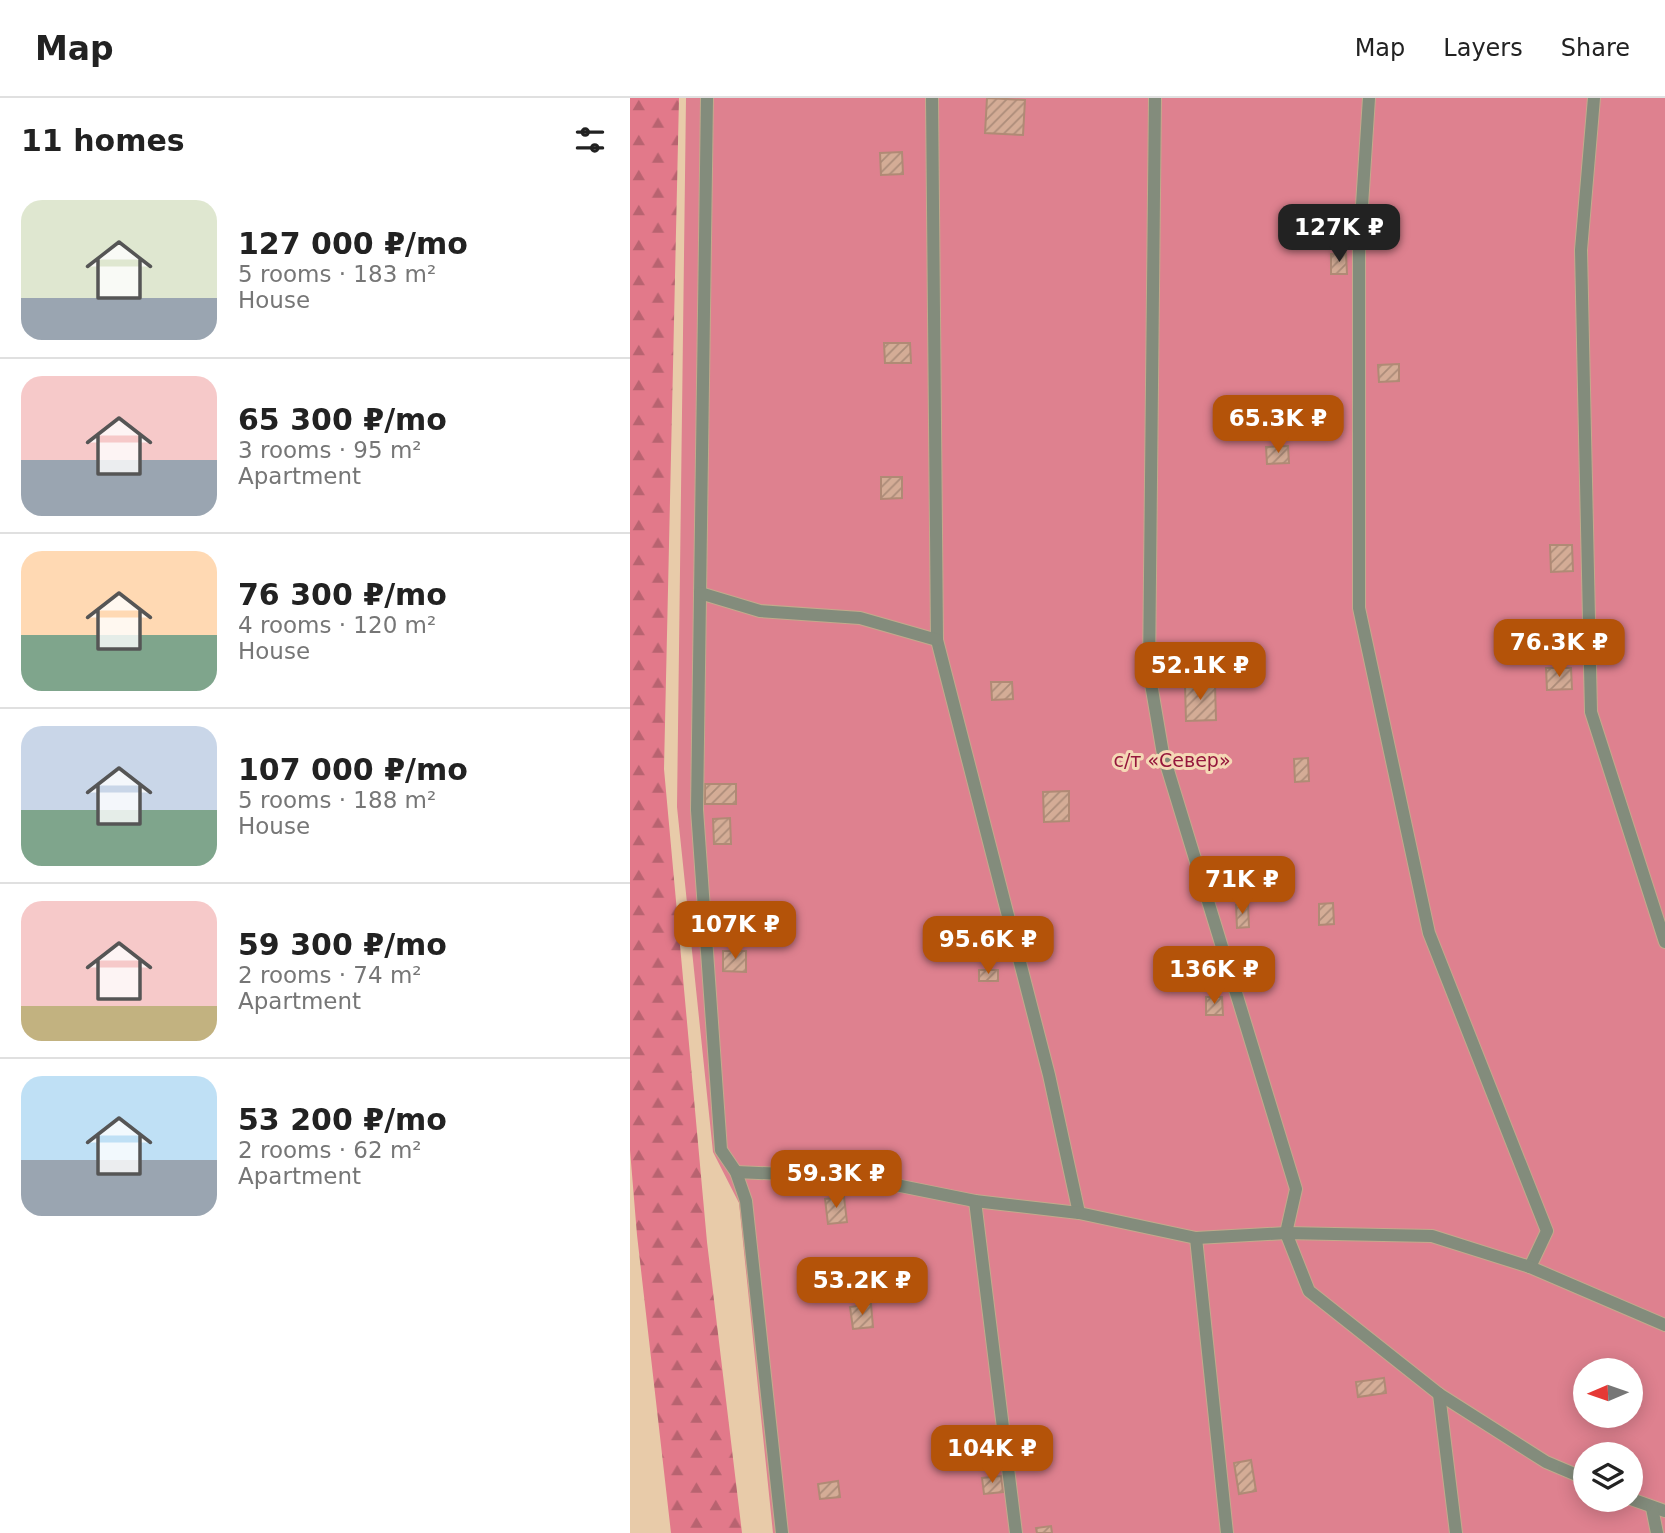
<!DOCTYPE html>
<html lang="en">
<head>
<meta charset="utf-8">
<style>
	:root { --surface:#fff; --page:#f6f6f6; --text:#222; --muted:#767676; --line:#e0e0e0; --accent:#b45309 }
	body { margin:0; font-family:"DejaVu Sans",sans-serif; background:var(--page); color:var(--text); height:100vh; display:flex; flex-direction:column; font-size:26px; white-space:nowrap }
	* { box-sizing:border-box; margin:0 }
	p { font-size:23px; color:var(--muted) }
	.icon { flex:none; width:38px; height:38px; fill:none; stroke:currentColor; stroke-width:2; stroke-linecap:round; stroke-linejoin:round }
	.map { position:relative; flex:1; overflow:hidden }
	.drawer { display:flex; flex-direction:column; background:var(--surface); width:630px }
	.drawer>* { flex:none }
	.needle { width:46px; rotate:268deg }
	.controls { position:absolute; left:943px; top:1260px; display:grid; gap:14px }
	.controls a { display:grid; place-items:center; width:70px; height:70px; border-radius:50%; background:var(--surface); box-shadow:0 4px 18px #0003; font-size:35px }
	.price { position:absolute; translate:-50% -60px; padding:0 16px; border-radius:14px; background:var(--accent); color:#fff; font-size:23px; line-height:46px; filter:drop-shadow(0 2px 4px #0008) }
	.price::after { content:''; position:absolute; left:50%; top:42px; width:21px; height:16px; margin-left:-10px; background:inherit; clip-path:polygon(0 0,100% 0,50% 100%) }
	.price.active { background:#222; color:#fff }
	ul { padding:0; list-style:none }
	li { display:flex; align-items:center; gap:21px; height:175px; padding:0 21px }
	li+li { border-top:2px solid var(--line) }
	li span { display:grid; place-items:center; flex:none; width:196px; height:140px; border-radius:21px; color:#555 }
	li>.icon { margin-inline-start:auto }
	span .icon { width:84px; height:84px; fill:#fffc; stroke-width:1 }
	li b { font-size:30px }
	h2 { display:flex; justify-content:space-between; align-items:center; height:84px; padding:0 21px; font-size:30px }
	header { display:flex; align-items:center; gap:42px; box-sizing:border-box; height:98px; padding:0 35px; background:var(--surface); border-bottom:2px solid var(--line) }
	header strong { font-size:33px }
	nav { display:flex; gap:38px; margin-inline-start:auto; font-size:24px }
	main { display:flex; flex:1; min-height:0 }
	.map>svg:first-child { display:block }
</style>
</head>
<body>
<header>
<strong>Map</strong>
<nav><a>Map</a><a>Layers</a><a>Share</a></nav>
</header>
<main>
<section class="drawer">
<h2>11 homes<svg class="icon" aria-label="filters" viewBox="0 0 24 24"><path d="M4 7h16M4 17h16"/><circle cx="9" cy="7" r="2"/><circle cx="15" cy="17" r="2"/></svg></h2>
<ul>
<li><span style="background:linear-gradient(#dfe7d0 70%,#9aa5b1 0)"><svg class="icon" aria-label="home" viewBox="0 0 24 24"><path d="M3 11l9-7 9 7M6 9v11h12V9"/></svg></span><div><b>127 000 ₽/mo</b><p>5 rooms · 183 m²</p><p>House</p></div></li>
<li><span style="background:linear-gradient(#f6c9c9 60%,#9aa5b1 0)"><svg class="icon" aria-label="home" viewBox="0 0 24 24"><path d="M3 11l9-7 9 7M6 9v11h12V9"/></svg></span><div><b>65 300 ₽/mo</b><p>3 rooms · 95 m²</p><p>Apartment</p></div></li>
<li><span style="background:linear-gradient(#ffd9b3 60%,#7fa58c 0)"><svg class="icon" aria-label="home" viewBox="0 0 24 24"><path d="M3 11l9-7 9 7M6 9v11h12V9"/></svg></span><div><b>76 300 ₽/mo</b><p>4 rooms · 120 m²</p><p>House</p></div></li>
<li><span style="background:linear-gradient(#c9d6e8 60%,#7fa58c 0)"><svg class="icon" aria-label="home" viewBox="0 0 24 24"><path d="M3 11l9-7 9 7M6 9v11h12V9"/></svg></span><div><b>107 000 ₽/mo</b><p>5 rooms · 188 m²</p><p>House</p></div></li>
<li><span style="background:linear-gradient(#f6c9c9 75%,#c2b280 0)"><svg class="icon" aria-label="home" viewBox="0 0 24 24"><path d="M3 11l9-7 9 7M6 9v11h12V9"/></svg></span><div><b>59 300 ₽/mo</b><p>2 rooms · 74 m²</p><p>Apartment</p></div></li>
<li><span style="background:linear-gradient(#bfe0f5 60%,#9aa5b1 0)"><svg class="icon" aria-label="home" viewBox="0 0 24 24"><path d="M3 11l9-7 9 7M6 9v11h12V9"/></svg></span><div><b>53 200 ₽/mo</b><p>2 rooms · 62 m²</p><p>Apartment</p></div></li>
</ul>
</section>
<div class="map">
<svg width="1035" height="1435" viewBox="0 0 1035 1435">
	<defs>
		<pattern id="forest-firs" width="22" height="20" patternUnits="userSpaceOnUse" patternTransform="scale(1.75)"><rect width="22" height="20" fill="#e2798a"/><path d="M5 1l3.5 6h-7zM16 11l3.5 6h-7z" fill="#b86370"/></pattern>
		<pattern id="building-hatch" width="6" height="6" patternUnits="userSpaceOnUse" patternTransform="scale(1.75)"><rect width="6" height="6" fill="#d4ac96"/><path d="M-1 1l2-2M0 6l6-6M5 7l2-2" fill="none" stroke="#ac8c79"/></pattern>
	</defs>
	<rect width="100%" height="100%" fill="#e8cba9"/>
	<path fill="#de818f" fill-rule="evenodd" d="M56,0h979v1435h-892l-34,-330 -26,-51 -36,-345zM956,1272h45v46h-45zM956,1356h45v46h-45z"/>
	<polygon fill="url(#forest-firs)" points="0,0 49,0 34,671 77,1144 112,1435 41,1435 7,1137 0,1052"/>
	<g fill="url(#building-hatch)" stroke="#b08a75" stroke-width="2">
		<polygon points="357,0 395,2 393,37 355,35"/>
		<polygon points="272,54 273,76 251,77 250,55"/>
		<polygon points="716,155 717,176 701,176 701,156"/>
		<polygon points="254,245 280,245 281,265 255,265"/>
		<polygon points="769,266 769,283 749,284 748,267"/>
		<polygon points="658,348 659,365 637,366 636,349"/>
		<polygon points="251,379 272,379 272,400 251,401"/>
		<polygon points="920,447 942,447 943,473 921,474"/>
		<polygon points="916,570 941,570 942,591 917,592"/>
		<polygon points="361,584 382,584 383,601 362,602"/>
		<polygon points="585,586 586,622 556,623 555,587"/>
		<polygon points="678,660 679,683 665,684 664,661"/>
		<rect x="75" y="686" width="31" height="20"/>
		<polygon points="439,693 439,723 414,724 413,694"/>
		<polygon points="100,720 101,746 84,746 83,721"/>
		<polygon points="703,805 704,826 689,827 689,806"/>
		<polygon points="618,806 619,829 607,830 606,807"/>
		<polygon points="93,853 116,853 116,874 93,873"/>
		<rect x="349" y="872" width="19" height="11"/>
		<polygon points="576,899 592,899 593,917 576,917"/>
		<polygon points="214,1099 217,1124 198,1126 195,1101"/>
		<polygon points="241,1206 243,1229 223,1231 220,1209"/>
		<polygon points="754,1280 756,1295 728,1299 726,1284"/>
		<polygon points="621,1362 626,1393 609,1396 604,1365"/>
		<polygon points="371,1378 373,1394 354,1396 352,1380"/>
		<polygon points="208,1383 210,1399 190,1401 188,1386"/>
		<polygon points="421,1428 422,1435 407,1435 406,1430"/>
	</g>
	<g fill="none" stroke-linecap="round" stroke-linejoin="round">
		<defs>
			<g id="lane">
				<polyline points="77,0 67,712 91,1052 106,1074 116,1103 152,1435"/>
				<polyline points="302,0 307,542 419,977 449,1115"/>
				<polyline points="525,0 519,574 533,656 666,1091 656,1135 679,1193 809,1296 916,1364 956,1381"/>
				<polyline points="739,0 729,153 729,510 799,835 917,1133 900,1169"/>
				<polyline points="964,0 951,152 961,614 1035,844"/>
				<polyline points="70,495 130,513 230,520 307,542"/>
				<polyline points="106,1074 226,1079 345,1103 449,1115 566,1140 656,1135 802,1138 900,1169 1035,1227"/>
				<polyline points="345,1103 386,1435"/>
				<polyline points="566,1140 597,1435"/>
				<polyline points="809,1296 826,1435"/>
				<polyline points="1001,1401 1035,1413"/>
				<polyline points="1022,1410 1027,1435"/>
			</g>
		</defs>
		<use href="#lane" stroke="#c3aa8c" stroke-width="14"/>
		<use href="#lane" stroke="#838c7c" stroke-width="12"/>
	</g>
	<g text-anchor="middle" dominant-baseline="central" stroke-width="6" stroke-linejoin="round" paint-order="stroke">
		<g font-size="19" fill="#95173c" stroke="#f5d8b6">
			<text x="542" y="662">с/т «Север»</text>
		</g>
	</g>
</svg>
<div class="controls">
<a><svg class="needle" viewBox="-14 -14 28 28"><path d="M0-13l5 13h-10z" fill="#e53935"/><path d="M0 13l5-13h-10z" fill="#767676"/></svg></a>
<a><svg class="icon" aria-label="layers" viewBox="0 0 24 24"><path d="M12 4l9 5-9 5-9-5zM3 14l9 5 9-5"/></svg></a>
</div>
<b class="price active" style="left:709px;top:166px">127K ₽</b>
<b class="price" style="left:648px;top:357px">65.3K ₽</b>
<b class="price" style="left:929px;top:581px">76.3K ₽</b>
<b class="price" style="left:570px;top:604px">52.1K ₽</b>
<b class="price" style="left:612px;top:818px">71K ₽</b>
<b class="price" style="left:105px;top:863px">107K ₽</b>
<b class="price" style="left:358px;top:878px">95.6K ₽</b>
<b class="price" style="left:584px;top:908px">136K ₽</b>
<b class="price" style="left:206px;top:1112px">59.3K ₽</b>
<b class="price" style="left:232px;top:1219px">53.2K ₽</b>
<b class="price" style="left:362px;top:1387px">104K ₽</b>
</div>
</main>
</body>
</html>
